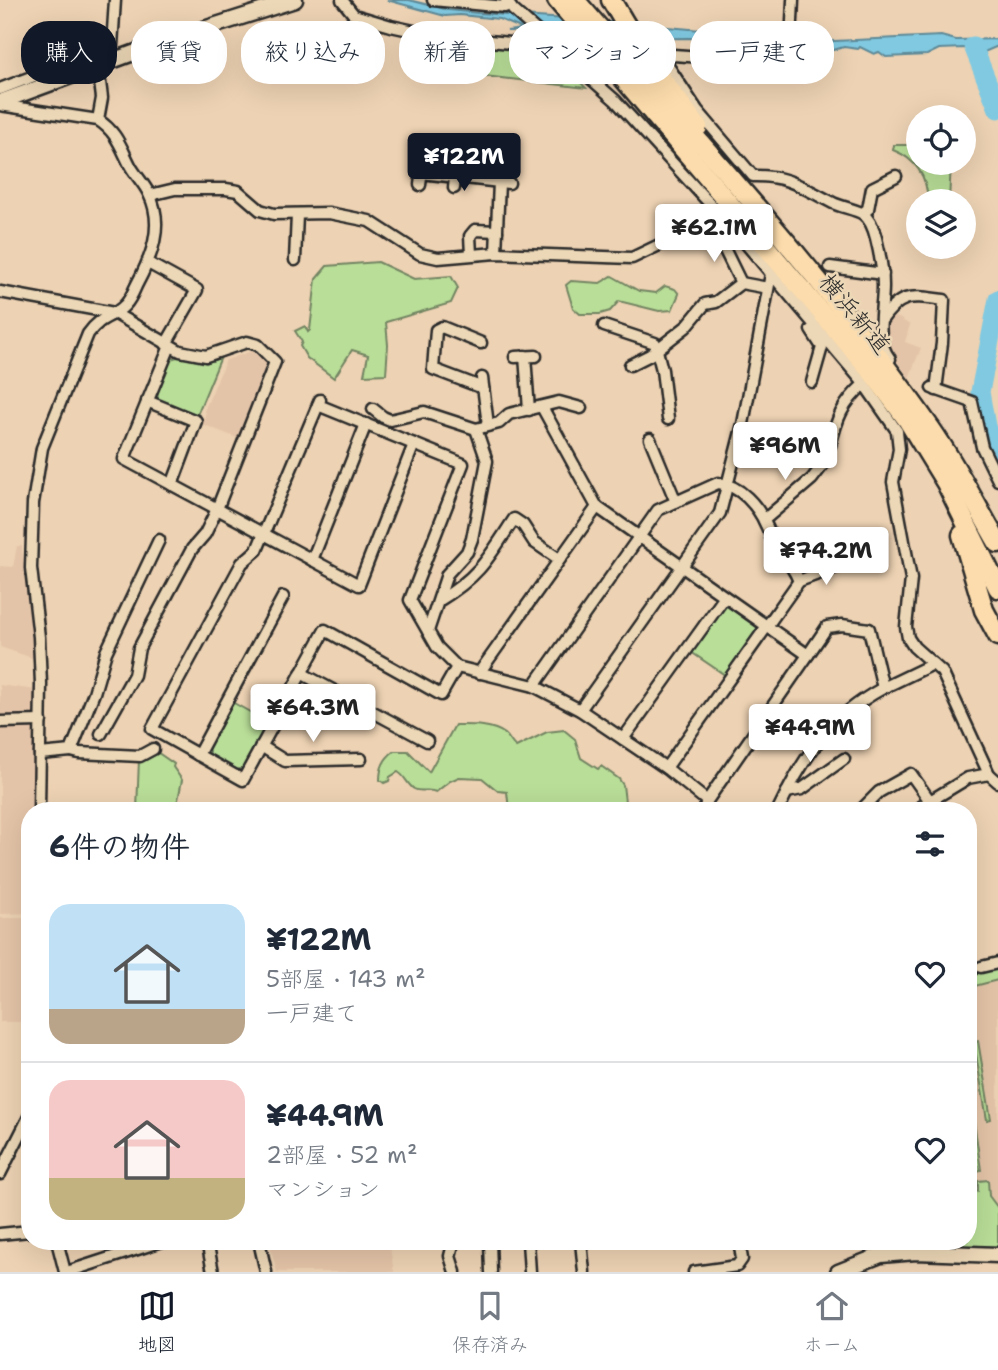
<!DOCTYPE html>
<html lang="ja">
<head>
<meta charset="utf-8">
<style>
	:root { --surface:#fff; --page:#f6f6f7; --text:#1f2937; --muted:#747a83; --line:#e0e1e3; --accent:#111827 }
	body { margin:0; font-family:"Shantell Sans","Klee One",sans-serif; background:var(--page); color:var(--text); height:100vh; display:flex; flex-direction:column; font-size:26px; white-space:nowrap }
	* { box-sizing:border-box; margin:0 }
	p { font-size:23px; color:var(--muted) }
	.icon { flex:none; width:38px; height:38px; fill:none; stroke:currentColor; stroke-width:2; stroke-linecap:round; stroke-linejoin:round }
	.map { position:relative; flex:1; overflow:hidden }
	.sheet { position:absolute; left:21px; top:802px; width:956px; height:448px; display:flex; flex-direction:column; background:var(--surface); border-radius:28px; box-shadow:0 7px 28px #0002 }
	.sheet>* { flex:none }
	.guide { position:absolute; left:21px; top:21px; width:957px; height:63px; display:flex; gap:14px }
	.buttons { position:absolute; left:906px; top:105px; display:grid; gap:14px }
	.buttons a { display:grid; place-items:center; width:70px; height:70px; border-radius:50%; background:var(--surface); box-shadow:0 7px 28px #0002; font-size:35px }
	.price { position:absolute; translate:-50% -60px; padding:0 16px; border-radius:7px; background:#fff; color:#222; font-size:23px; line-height:46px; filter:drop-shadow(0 2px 4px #0008) }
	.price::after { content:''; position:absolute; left:50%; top:42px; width:21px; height:16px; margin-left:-10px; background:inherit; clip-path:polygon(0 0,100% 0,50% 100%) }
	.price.current { background:var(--accent); color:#fff }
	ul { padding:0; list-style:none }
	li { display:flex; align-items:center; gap:21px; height:175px; padding:0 28px }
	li+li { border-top:2px solid var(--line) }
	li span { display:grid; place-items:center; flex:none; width:196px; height:140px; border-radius:21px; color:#555 }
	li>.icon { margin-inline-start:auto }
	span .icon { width:84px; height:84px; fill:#fffc; stroke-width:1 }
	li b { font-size:30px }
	h2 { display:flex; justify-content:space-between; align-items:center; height:84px; padding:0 28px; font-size:30px }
	.pill { padding:0 24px; border-radius:28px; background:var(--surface); box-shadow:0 7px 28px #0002; font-size:24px; line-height:63px }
	.pill.current { background:var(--accent); color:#fff }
	.dock { display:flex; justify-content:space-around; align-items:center; height:98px; border-top:2px solid var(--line); background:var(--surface); font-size:19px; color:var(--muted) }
	.dock a { display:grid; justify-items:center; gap:4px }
	.dock .current { color:var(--accent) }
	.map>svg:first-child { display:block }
</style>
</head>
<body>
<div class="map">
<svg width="998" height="1272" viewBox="0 0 998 1272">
	<rect width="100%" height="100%" fill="#edd2b3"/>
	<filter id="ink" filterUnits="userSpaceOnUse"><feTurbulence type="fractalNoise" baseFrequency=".0143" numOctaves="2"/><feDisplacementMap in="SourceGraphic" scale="14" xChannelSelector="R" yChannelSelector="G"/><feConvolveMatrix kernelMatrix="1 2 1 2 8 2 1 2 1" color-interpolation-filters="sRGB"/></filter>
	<g filter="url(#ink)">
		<g fill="#e4c4a8">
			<polygon points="892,317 899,318 910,325 905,342 921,348 909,378 888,348 884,331 886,322"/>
			<polygon points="252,351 265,362 266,365 237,438 202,424 206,412 204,411 226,360"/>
			<polygon points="17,546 22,546 35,659 0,647 0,566 13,567"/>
			<polygon points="0,685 36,690 33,719 0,719"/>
			<polygon points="36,725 33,810 30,810 30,913 0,914 0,726"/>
			<polygon points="0,918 30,918 26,1022 0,1022"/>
			<polygon points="998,968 998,1247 954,1246 954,1241 968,1241 968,974"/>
			<polygon points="269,1241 389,1241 394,1272 277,1272"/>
		</g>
		<g fill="#b9de98" stroke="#728462" stroke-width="2">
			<polygon points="479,44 543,51 558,59 586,88 476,75"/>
			<path d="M894,145h25v18h32l-2,38h-21c-1,-24 -12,-42 -35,-51z"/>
			<polygon points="378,262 414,279 451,276 458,288 451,303 386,322 388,345 386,374 364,375 368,355 352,350 334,378 307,358 300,346 302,342 295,331 305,326 308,332 310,330 316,279 327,266"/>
			<polygon points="612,276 639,291 656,293 665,286 675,289 679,294 672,310 659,311 619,301 610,311 600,314 580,314 573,308 566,285 571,281 600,283"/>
			<polygon points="177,357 206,363 221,357 197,415 158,399 157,393 171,359"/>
			<polygon points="727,606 758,628 725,675 691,652 723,607"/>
			<polygon points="232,702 268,722 244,768 236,770 211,756 208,749"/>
			<path d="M455,725c15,0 37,-1 50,9 5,4 6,10 11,13l31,-15 17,-2 11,9 6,19 17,11 3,-3 18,13 4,6 3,25h-117l-2,-18 -9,-1 -16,-13 -23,-1 -9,4 -14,11c-8,-4 -16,1 -22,-3 -7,-5 -9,-13 -16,-17l-8,5 -1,4 -5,2 -4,-3c0,-13 4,-21 14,-29h14l21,21z"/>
			<polygon points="154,750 174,764 173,767 182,780 176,810 137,810 139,759"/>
			<polygon points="998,968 998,980 975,986 968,981 968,974"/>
			<polygon points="978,1041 991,1119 987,1120 974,1042"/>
			<polygon points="968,1080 981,1170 977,1171 968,1106"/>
			<polygon points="988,1180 989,1196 998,1208 998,1247 954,1246 954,1241 968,1241 968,1194 970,1191 975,1193 978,1191 978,1181"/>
		</g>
		<polygon fill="#80c9e1" stroke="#5e8a98" stroke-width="2" points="387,0 409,0 449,10 478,13 611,22 802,39 834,41 941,36 956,40 998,39 998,46 984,52 981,56 986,72 970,50 965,48 939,49 927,55 886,57 879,52 874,54 860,47 858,49 844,47 826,52 810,50 806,47 782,47 737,40 688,38 578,40 532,36 516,31 507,31 523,29 499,19 460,15 445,16"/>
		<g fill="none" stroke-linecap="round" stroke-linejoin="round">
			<g stroke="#80c9e1" stroke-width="19">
				<polyline points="973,46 998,109"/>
				<polyline points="998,299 980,392 986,426 998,458"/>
			</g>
			<defs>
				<g id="street">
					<polyline points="342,0 354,15 391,26 437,36 542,46 558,53"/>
					<polyline points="433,0 505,7"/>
					<polyline points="506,0 513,10 615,100 742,239 862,381 897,431 899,449 893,482 911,579 906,627 908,638 914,647 942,672 989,774 998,782"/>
					<path d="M793,0l-3,63 -117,-8 -11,2 35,53 56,66c35,-1 50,12 80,27 8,4 25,7 30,11 7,5 11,16 13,24 4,16 7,31 7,48 0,24 -9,53 7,73"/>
					<polyline points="98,66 102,98 98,120"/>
					<polyline points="0,89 112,46 115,0"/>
					<path d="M0,105l98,15c19,12 23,28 33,47 6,10 14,18 18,27 16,32 2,64 -13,92 -3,7 -6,14 -11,19 -12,13 -24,10 -37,29l-46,114 -9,55 -2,65 8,69 2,47 -2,126"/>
					<polyline points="421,173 509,183"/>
					<polyline points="420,185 423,163"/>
					<polyline points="454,188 455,177"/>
					<polyline points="150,195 175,189 226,189 238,191 260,210 274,214 329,213 369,221 420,254 438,258 496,253 632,258 680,235 715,230 725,221"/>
					<polyline points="863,213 868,209 872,188 896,176"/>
					<polyline points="715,230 741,283"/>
					<polyline points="496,253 499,182"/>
					<polyline points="471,254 470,236 475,230 497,231"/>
					<polyline points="295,260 297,215"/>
					<polyline points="148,263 197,290 166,344"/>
					<polyline points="830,267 883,274"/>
					<polyline points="0,292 114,313 180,351 206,356 247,342 258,345 275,362 217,509 205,534 192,549 139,648 134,675 101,734"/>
					<path d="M881,321c20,-29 31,-25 63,-21l-2,43 -6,47"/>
					<polyline points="604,326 655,343 662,370 668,419"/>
					<polyline points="811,330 822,347 812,382"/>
					<polyline points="481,343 442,327 436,330 433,369 483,388"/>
					<polyline points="170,346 124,459 359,585 414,444"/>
					<polyline points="525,356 529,410"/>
					<polyline points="515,357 536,356"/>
					<polyline points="630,365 650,355 686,327 705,304 716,302 741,283 768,288"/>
					<polyline points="482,378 488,425"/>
					<polyline points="932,388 972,402 982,447 998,480"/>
					<polyline points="320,400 318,405 463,464 410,600 437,647 457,667 534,686 580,710 666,768 707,801"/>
					<polyline points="147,401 196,421 172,485"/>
					<polyline points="318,405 257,550 242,563 152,729 243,780 325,630 441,695 457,667"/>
					<polyline points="373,409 383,417 390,420 424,412 476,429 499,423 509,414 559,402 581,408"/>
					<polyline points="650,439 676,502"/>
					<path d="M830,446c7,-28 12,-42 34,-62"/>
					<polyline points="597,507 808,655 827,627 842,625 869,629 883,688 933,664"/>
					<polyline points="764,520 812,479 825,462"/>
					<polyline points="312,560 366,424"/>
					<path d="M440,600c40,-24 49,-43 74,-81l9,6 11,17 25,17"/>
					<polyline points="428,631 447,574 467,552 472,539 487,461 476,429"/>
					<polyline points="301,673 427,741"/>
					<polyline points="479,673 597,507 542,407"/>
					<path d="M534,686l124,-176 60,-27c22,2 40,23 48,42 4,7 6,18 11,25 10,13 15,14 22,31"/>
					<polyline points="580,710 720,513 743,424 771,274"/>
					<polyline points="0,722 41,721"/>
					<polyline points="623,739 724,598"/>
					<polyline points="261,746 285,761 361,759"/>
					<polyline points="71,751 79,753 140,756 153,749"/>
					<polyline points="40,754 71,751 94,693 106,652 159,540"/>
					<polyline points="198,755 283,597"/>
					<polyline points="666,768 799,581 842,565"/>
					<polyline points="787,792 802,789 844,759"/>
					<polyline points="704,810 707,801 808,655"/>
					<path d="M778,810c26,-54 50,-92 105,-122"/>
					<polyline points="861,810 879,792 911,774 930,801 968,778 989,774"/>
					<polyline points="916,810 930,801"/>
					<polyline points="981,967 998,963"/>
					<polyline points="971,970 972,970"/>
					<polyline points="0,1174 30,1115"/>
					<polyline points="0,1234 30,1231"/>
					<polyline points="57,1241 65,1272"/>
					<polyline points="207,1241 213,1272"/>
					<polyline points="259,1241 266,1272"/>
					<polyline points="454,1241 450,1256 455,1272"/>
					<polyline points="490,1241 491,1272"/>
					<polyline points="528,1241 530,1272"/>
					<polyline points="581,1241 584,1272"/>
					<polyline points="67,1272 162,1241"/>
					<polyline points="694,1272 737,1266 742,1259 739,1241"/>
				</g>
				<g id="secondary">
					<polyline points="0,102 166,41 295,0"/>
					<polyline points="838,1272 881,1255 916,1252 998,1255"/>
				</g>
				<g id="highway">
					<polyline points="557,0 871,371 908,421 946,483 998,588"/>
					<path d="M575,0c121,140 250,276 356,429 25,36 45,76 67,114"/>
					<polyline points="611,0 645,57 698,127"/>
					<polyline points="962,535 984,610 998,636"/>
				</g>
			</defs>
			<use href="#street" stroke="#2b2b2b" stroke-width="15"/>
			<use href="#secondary" stroke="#2b2b2b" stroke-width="19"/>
			<use href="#highway" stroke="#2b2b2b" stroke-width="23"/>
			<use href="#street" stroke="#ecd7b6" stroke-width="10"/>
			<use href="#secondary" stroke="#ecd7b6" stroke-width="14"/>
			<use href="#highway" stroke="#fcdcac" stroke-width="18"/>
		</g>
	</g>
	<g text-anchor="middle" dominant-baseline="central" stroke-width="5" stroke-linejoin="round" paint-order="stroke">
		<g font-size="24" fill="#2b2b2b" stroke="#ecd7b6">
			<text transform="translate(855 314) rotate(50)">横浜新道</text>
		</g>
	</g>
</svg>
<div class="buttons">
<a><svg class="icon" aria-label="locate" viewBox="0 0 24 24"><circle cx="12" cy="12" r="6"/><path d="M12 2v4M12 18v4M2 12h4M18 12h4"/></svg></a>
<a><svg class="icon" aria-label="layers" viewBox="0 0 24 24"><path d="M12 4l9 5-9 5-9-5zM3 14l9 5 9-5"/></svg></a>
</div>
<b class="price current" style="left:464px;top:193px">¥122M</b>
<b class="price" style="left:714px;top:264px">¥62.1M</b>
<b class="price" style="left:785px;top:482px">¥96M</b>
<b class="price" style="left:826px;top:587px">¥74.2M</b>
<b class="price" style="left:313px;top:744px">¥64.3M</b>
<b class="price" style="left:810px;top:764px">¥44.9M</b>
<div class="guide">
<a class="pill current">購入</a>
<a class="pill">賃貸</a>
<a class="pill">絞り込み</a>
<a class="pill">新着</a>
<a class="pill">マンション</a>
<a class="pill">一戸建て</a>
</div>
<section class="sheet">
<h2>6件の物件<svg class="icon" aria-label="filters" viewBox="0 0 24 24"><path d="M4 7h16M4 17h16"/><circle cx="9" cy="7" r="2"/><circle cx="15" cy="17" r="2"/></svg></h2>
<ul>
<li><span style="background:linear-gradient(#bfe0f5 75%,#b9a48a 0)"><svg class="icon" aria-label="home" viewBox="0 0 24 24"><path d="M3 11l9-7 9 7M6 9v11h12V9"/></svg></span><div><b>¥122M</b><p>5部屋 · 143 m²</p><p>一戸建て</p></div><svg class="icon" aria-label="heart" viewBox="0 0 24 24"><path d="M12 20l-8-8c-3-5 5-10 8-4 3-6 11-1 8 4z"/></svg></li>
<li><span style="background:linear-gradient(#f6c9c9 70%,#c2b280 0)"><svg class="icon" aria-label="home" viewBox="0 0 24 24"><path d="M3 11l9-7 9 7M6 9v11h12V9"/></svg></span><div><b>¥44.9M</b><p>2部屋 · 52 m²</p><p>マンション</p></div><svg class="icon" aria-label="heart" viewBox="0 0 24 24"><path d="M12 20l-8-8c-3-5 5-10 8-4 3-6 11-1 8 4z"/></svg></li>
</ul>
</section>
</div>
<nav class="dock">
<a class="current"><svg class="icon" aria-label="map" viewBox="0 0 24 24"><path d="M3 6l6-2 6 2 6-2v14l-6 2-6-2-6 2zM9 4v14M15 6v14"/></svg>地図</a>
<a><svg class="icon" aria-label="saved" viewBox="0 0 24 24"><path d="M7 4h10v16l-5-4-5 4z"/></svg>保存済み</a>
<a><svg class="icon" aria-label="home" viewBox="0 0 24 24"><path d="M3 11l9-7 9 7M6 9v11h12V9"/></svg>ホーム</a>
</nav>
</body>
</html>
